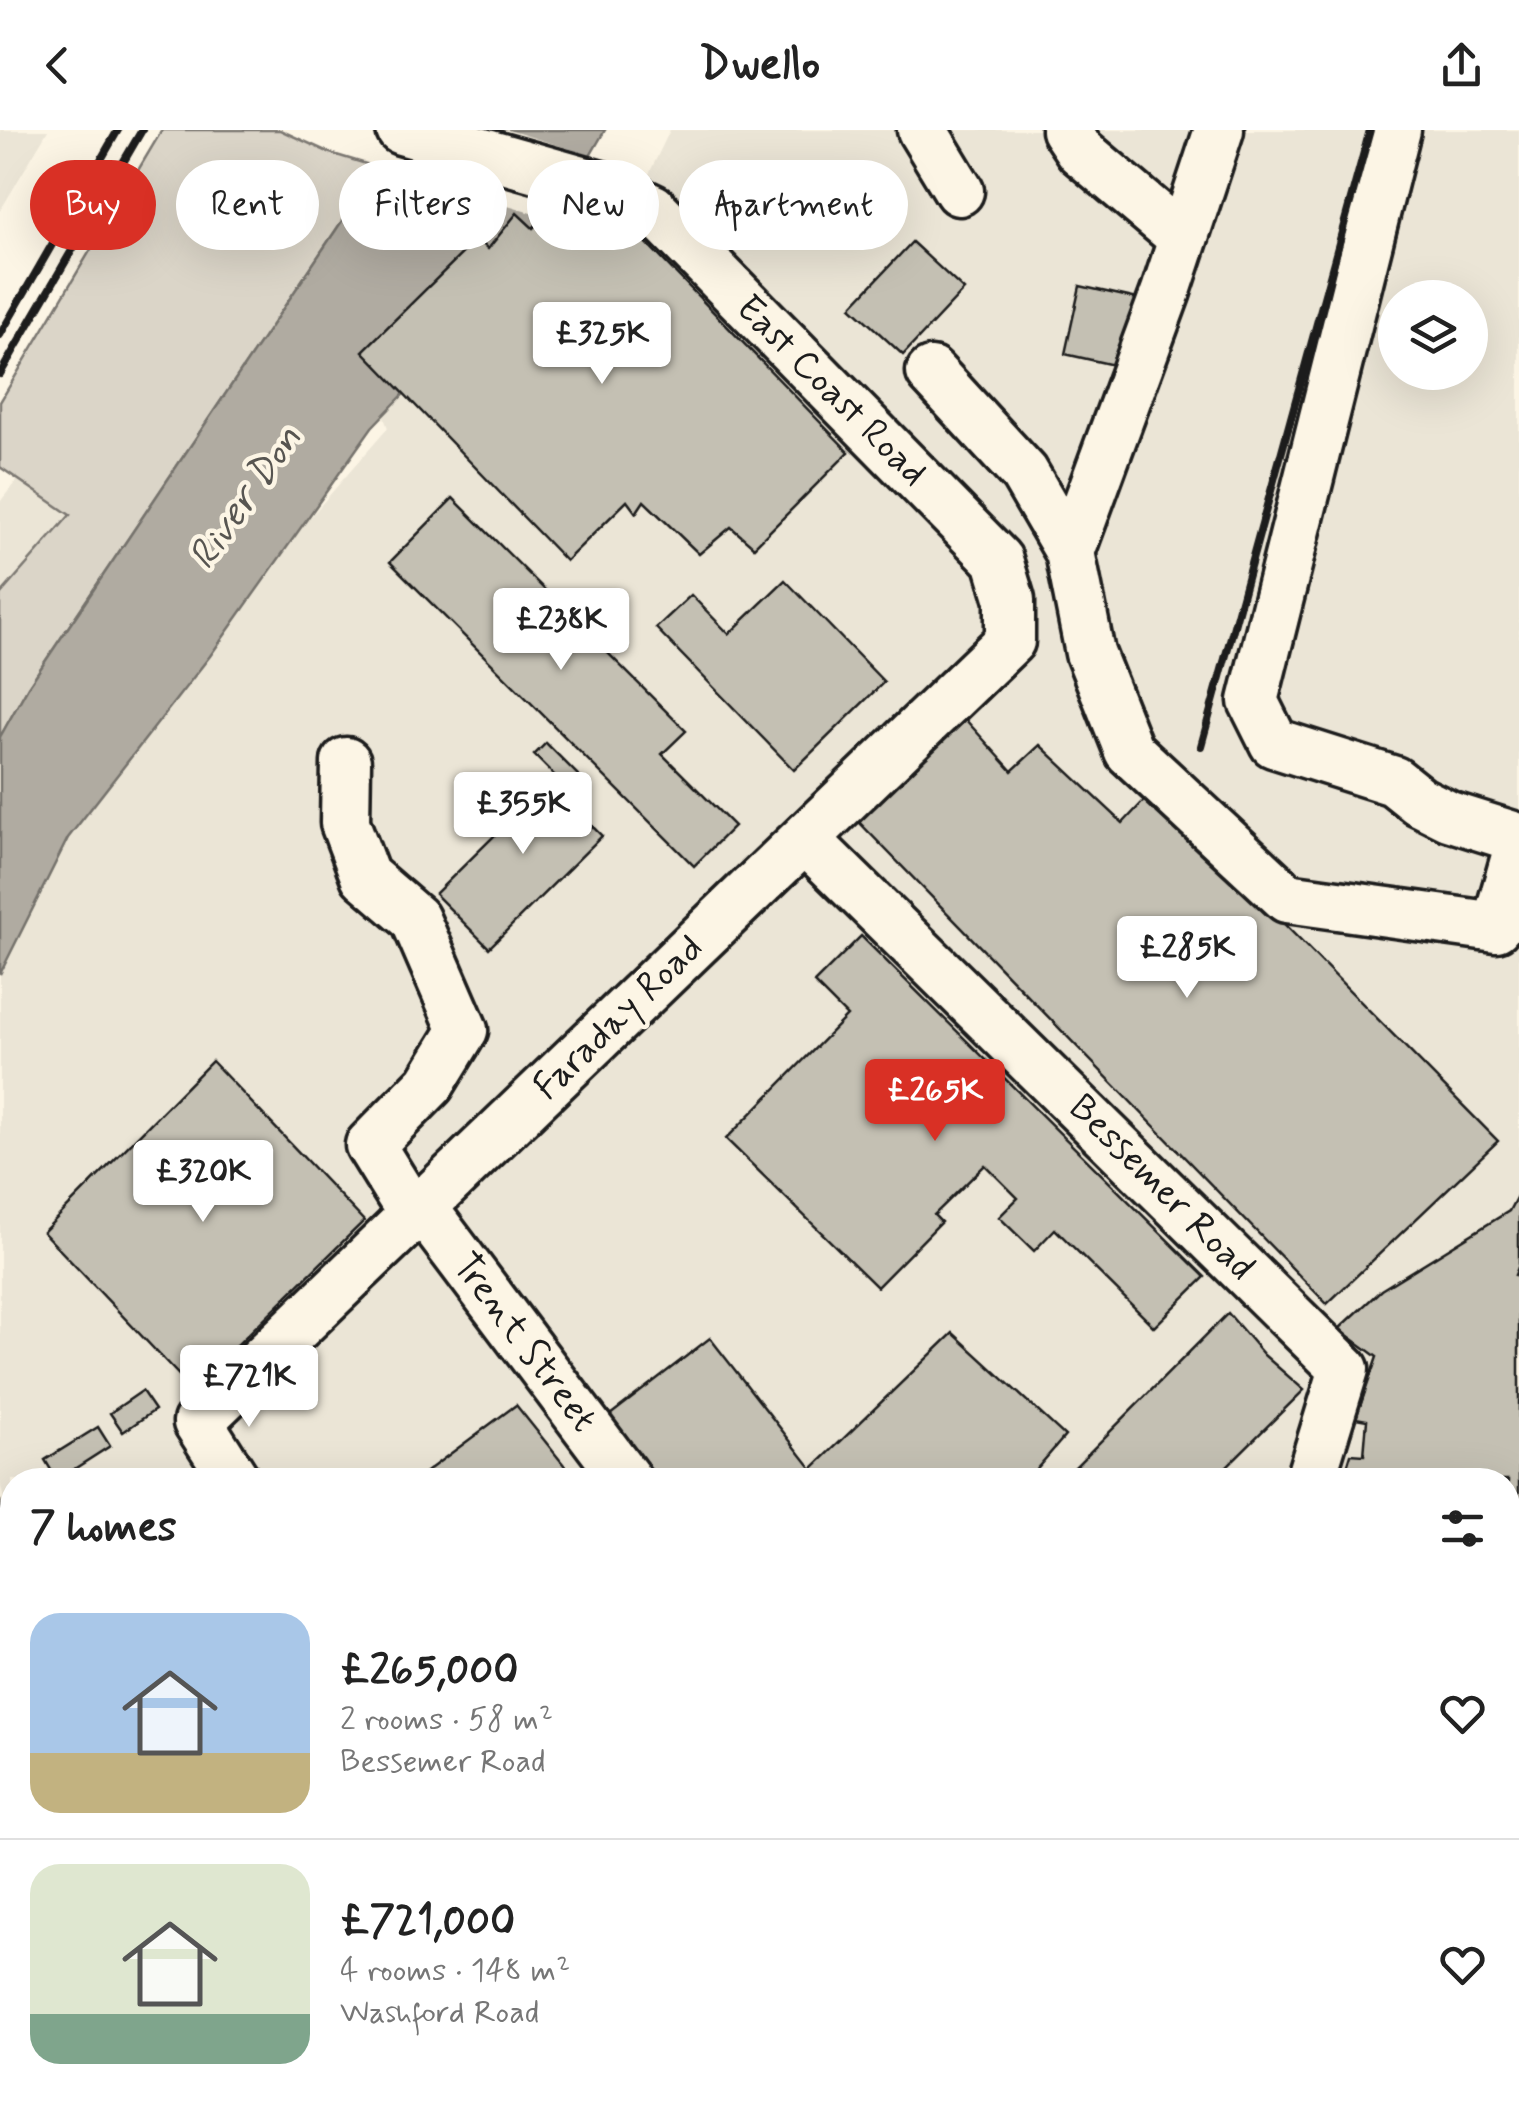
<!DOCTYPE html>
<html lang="en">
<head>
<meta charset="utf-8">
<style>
	:root { --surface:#fff; --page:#f6f6f6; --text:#222; --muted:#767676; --line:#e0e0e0; --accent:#d93025 }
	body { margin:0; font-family:Mynerve,sans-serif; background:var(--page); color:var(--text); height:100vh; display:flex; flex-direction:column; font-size:38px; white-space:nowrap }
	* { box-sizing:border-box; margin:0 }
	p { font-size:32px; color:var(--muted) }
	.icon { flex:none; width:55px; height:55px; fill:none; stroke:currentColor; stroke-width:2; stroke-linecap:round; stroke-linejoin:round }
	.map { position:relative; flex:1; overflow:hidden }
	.details { position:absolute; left:0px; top:1338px; width:1520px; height:642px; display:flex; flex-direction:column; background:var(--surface); border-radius:40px 40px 0 0; box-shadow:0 10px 40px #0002 }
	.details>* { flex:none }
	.guide { position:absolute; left:30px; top:30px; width:1000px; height:90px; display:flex; gap:20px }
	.controls { position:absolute; left:1378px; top:150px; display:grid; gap:20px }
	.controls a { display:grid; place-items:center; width:110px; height:110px; border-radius:50%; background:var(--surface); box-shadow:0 10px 40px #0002; font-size:50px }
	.price { position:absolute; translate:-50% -85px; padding:0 22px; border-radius:10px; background:#fff; color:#222; font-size:32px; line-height:65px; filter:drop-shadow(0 2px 5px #0008) }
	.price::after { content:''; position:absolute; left:50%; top:60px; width:30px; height:22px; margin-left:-15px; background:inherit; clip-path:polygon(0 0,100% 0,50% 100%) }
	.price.on { background:var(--accent); color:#fff }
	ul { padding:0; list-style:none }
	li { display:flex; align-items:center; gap:30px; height:250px; padding:0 30px }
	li+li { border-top:2px solid var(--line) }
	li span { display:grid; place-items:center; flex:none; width:280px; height:200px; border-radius:30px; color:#555 }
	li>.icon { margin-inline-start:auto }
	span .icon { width:120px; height:120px; fill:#fffc; stroke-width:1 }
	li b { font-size:42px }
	h2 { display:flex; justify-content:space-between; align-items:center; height:120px; padding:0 30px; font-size:42px }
	.tag { padding:0 35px; border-radius:45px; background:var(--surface); box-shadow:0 10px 40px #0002; font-size:35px; line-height:90px }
	.tag.on { background:var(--accent); color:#fff }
	header { display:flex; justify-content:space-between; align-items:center; height:130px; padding:0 30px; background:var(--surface); font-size:45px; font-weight:800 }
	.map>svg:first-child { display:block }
</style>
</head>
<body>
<header><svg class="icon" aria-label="back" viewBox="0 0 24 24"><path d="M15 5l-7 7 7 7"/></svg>Dwello<svg class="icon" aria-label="share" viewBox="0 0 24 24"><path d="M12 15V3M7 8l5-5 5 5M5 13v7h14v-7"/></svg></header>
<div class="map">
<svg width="1519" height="1978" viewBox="0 0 1519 1978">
	<rect width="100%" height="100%" fill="#fcf5e5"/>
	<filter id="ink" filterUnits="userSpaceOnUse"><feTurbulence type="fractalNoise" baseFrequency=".01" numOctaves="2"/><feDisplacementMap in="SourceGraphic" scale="20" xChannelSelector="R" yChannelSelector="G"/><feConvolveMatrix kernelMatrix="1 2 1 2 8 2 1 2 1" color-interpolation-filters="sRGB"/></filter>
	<g filter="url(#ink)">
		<g fill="#ebe5d6" fill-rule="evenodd">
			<polygon points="0,0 48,0 0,81"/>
			<path d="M670,0h849v1978h-1251l-9,-10h1249v-618h-1496v51l-12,-48v-563l163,-234 225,-258 -29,-75 141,-150 138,-6zM1395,168h75v74h-75z"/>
			<polygon points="17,350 71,385 0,465 0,372"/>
			<polygon points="0,1904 12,1926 12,1968 36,1968 42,1978 0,1978"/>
		</g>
		<polygon fill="#dbd5c8" stroke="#7c7872" stroke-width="2.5" points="162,0 280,0 330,23 373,36 344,88 28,557 0,607 0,465 70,385 0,337 0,272"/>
		<g fill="#b0aba1" stroke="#75726c" stroke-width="2.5">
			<polygon points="395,0 605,0 526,137 372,297 210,526 68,708 0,844 0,607 28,557 344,88"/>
			<polygon points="0,1370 12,1441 12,1807 0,1775"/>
			<polygon points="83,1968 243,1968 253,1978 90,1978"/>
		</g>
		<polygon fill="#fcf5e5" points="389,0 508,0 590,25 554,90 368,34"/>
		<g fill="#c4c0b3" stroke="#1c1c1c" stroke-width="2.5">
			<polygon points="563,69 634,100 849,322 754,417 731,397 699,424 644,371 636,383 627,371 566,431 363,221 477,109 488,119 517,83 533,98"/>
			<polygon points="912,112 964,160 903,225 851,177"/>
			<polygon points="1080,156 1142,170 1127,238 1065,224"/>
			<polygon points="453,368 686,601 662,624 734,696 694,736 390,432"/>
			<polygon points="785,450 884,552 794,640 656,498 691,465 729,504"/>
			<polygon points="965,589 1012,641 1040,615 1123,693 1153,661 1498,1011 1327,1174 859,692"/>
			<polygon points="546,613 587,654 569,673 602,706 489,818 435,764 555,646 534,625"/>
			<polygon points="861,806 1205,1147 1154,1197 1055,1099 1034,1121 999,1087 1018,1068 985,1035 934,1085 941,1092 877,1157 726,1009 847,886 814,853"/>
			<polygon points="212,931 364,1091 192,1259 43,1102"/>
			<polygon points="1519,1062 1519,1135 1515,1145 1519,1146 1519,1596 1508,1591 1508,1350 1343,1350 1351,1324 1364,1325 1367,1290 1356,1288 1377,1227 1339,1199 1381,1160 1509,1081"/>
			<polygon points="1228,1183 1264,1225 1304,1260 1213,1350 1062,1350"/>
			<polygon points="953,1203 1065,1306 1027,1350 658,1350 610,1285 710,1208 812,1339"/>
			<polygon points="142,1261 155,1280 123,1302 110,1283"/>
			<polygon points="516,1275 576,1350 415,1350"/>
			<polygon points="98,1297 110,1316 57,1350 45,1330"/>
			<polygon points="1508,1890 1519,1902 1519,1962 1500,1978 1435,1978 1426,1968 1508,1968"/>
			<polygon points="330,1968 376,1968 363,1978 318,1978"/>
			<polygon points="411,1968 556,1968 541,1978 396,1978"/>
			<polygon points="817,1968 957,1968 963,1978 822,1978"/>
		</g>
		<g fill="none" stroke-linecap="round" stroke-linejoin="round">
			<defs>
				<g id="minor">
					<polyline points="922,0 959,61"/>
					<polyline points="1066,0 1080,21 1183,108"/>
					<polyline points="1396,0 1253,571 1274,613 1394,651 1419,671 1449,686 1519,708"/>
					<polyline points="931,242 1024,343 1070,422 1090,523 1129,621 1287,768 1496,797 1519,716"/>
					<polyline points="1070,422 1166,161 1219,0"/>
					<polyline points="346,632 345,693 365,746 415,789 463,900 430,954 370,1015 412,1083"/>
					<polyline points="806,710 1344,1239 1310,1350"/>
					<polyline points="421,1076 627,1350"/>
					<polyline points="235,1350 198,1292 1010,511 1010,470 998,430 653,79 611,59 401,0"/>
					<polyline points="1508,1815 1519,1827"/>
					<polyline points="639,1968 646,1978"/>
					<polyline points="1001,1968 1007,1978"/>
				</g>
			</defs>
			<use href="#minor" stroke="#1c1c1c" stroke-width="55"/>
			<use href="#minor" stroke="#fcf5e5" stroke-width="48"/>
			<g stroke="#1c1c1c" stroke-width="8">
				<polyline points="0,205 118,0"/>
				<polyline points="0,244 142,0"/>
				<polyline points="1201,616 1370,0"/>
			</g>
		</g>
	</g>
	<g text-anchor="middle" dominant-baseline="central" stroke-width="9" stroke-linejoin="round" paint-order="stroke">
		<g font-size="38" fill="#1c1c1c" stroke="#fcf5e5">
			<text transform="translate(831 261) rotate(45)">East Coast Road</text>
			<text transform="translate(619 888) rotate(-44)">Faraday Road</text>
			<text transform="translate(1161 1058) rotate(45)">Bessemer Road</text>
			<text transform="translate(524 1213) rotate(53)">Trent Street</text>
		</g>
		<g font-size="40" font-style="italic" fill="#575551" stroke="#fcf5e5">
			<text transform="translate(246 368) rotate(-55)">River Don</text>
		</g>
	</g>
</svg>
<div class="controls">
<a><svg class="icon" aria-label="layers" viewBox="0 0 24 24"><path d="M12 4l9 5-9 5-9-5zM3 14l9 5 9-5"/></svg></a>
</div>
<b class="price" style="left:602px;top:257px">£325K</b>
<b class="price" style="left:561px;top:543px">£238K</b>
<b class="price" style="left:523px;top:727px">£355K</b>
<b class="price" style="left:1187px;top:871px">£285K</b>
<b class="price on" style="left:935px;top:1014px">£265K</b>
<b class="price" style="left:203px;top:1095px">£320K</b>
<b class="price" style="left:249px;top:1300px">£721K</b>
<div class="guide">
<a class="tag on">Buy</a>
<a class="tag">Rent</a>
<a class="tag">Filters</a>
<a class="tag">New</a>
<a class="tag">Apartment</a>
</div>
<section class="details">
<h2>7 homes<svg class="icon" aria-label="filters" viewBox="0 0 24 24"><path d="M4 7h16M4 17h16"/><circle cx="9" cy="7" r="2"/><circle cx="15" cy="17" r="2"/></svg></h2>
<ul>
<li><span style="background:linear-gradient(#a9c7e8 70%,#c2b280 0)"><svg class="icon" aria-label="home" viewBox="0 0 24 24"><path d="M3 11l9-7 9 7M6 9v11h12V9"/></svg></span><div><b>£265,000</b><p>2 rooms · 58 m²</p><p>Bessemer Road</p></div><svg class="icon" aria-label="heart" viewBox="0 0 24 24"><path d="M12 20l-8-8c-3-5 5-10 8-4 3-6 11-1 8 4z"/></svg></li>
<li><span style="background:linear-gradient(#dfe7d0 75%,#7fa58c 0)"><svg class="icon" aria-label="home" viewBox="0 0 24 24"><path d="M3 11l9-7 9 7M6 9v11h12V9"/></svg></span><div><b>£721,000</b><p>4 rooms · 148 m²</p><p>Washford Road</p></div><svg class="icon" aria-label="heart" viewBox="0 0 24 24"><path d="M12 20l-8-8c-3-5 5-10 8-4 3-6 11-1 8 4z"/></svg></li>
</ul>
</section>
</div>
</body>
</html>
